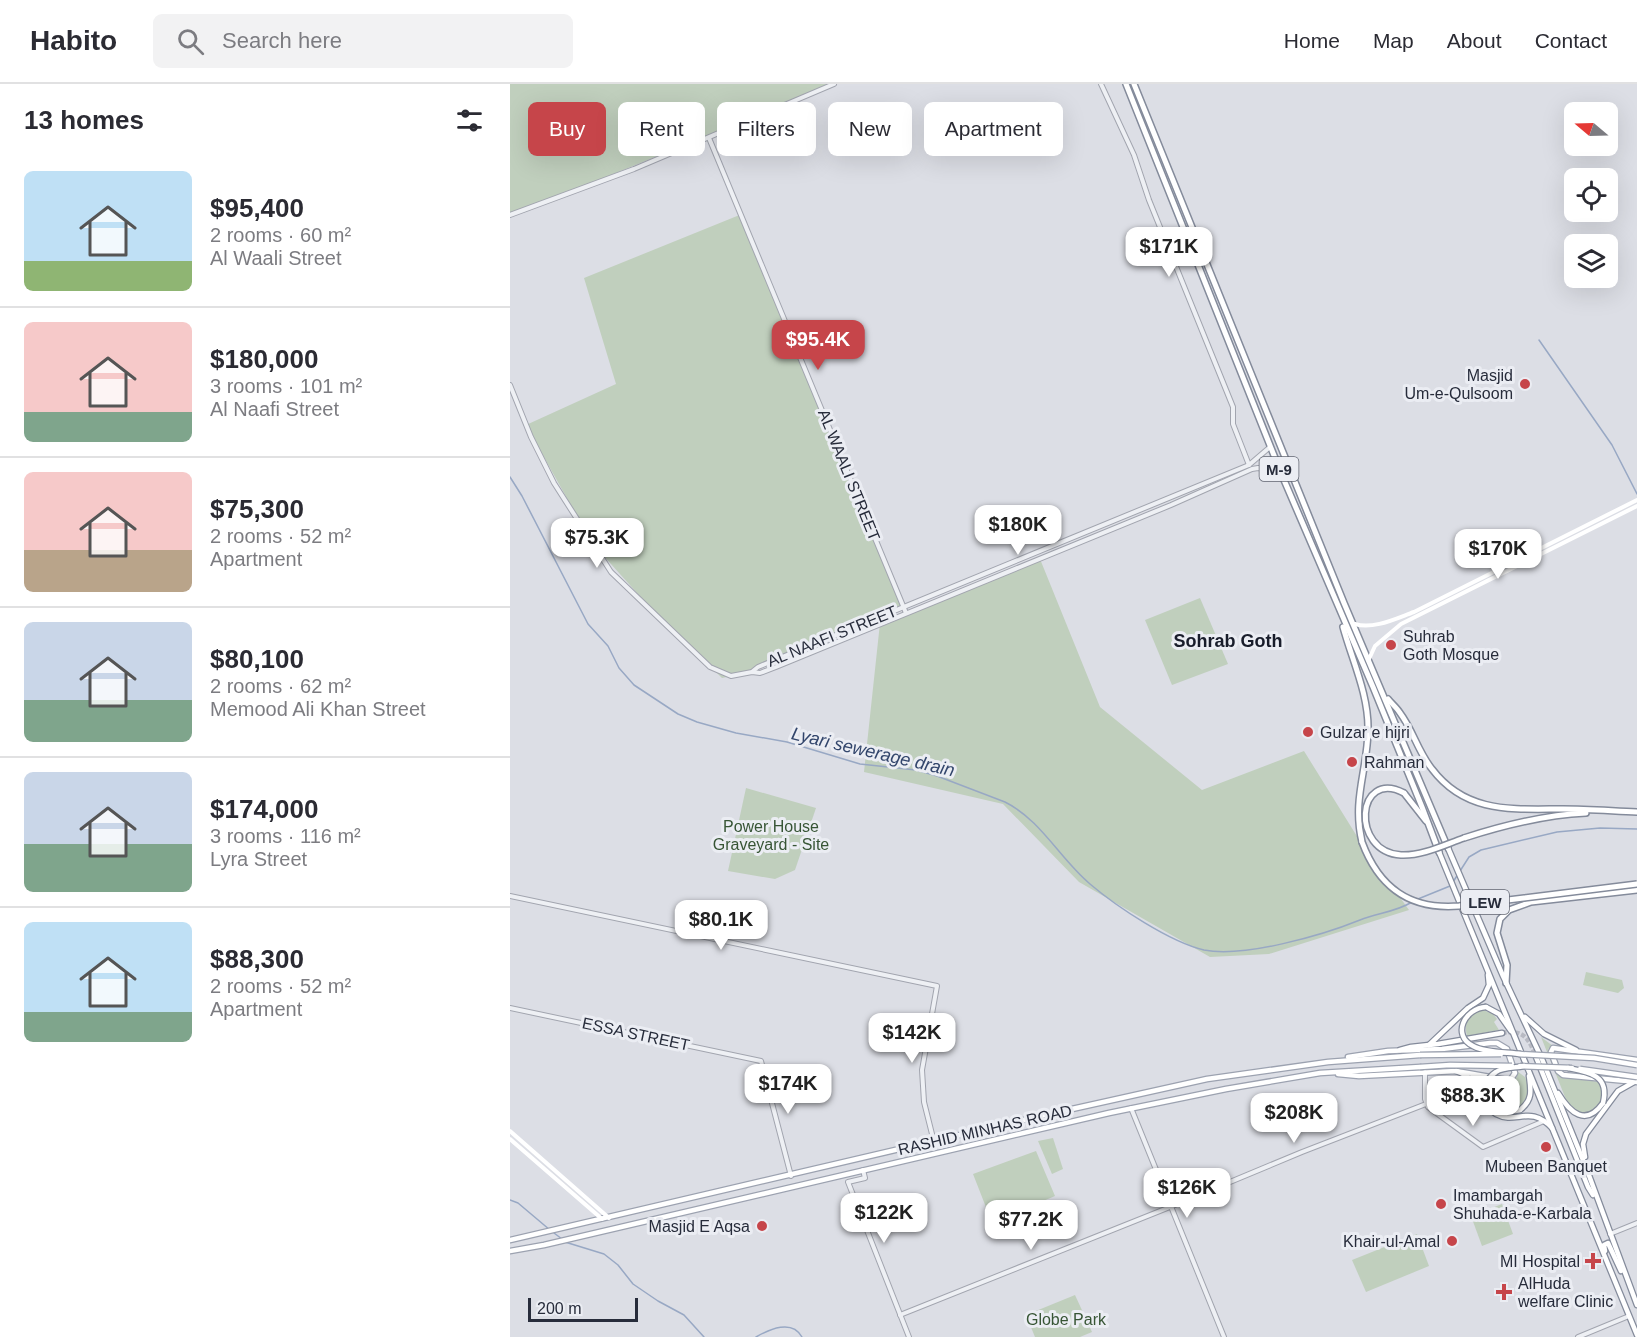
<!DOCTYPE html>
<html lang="en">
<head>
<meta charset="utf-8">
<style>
	:root { --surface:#fff; --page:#f2f2f3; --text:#2b2b33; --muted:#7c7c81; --line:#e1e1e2; --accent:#c6454a }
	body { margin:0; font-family:Helvetica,sans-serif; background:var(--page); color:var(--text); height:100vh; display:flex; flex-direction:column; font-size:22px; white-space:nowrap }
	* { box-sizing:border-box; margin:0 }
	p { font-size:20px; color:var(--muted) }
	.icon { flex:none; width:33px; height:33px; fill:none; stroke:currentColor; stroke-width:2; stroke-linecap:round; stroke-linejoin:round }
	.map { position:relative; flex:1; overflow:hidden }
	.details { display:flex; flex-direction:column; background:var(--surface); width:510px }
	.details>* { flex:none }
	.banner { position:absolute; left:18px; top:18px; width:570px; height:54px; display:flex; gap:12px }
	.needle { width:39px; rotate:289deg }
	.buttons { position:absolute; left:1054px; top:18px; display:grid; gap:12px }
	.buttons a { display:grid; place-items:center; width:54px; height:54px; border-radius:9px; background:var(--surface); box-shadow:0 6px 24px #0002; font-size:30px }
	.scale { position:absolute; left:18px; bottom:15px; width:110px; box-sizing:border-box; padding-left:6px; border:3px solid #272c3b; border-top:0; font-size:16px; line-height:21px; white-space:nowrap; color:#272c3b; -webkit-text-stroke:4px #ebedf3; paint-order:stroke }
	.price { position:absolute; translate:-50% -51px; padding:0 14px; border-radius:12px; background:#fff; color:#222; font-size:20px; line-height:39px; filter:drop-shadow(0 2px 3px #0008) }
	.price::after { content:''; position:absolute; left:50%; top:36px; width:18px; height:14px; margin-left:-9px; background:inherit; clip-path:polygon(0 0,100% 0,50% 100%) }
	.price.active { background:var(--accent); color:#fff }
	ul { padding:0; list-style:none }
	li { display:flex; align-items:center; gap:18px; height:150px; padding:0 24px }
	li+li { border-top:2px solid var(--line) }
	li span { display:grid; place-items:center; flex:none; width:168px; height:120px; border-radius:9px; color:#555 }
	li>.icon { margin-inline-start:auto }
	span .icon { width:72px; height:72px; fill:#fffc; stroke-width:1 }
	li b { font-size:26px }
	h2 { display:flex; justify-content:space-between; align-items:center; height:72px; padding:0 24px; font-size:26px }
	.tag { padding:0 21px; border-radius:9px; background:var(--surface); box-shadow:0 6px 24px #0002; font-size:21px; line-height:54px }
	.tag.active { background:var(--accent); color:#fff }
	header { display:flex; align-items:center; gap:36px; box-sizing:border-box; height:84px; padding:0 30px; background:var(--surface); border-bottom:2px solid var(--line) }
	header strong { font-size:28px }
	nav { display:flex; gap:33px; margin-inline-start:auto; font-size:21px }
	.search { width:420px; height:54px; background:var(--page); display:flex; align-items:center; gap:15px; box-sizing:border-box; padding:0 21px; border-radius:9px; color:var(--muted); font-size:22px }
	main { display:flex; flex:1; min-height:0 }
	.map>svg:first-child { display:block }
</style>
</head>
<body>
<header>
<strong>Habito</strong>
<div class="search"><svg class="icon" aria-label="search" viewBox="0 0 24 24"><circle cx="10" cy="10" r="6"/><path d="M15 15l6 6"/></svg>Search here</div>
<nav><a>Home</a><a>Map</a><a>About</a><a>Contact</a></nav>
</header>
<main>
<section class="details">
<h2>13 homes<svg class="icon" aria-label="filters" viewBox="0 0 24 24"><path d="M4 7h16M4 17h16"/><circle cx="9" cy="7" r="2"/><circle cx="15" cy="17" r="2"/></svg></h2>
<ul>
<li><span style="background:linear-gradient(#bfe0f5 75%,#8fb573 0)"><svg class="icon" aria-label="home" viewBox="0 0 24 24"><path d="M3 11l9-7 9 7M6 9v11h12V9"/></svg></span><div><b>$95,400</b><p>2 rooms · 60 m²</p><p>Al Waali Street</p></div></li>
<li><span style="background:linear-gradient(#f6c9c9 75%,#7fa58c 0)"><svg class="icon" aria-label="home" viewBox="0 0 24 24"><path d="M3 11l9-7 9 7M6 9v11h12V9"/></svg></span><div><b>$180,000</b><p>3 rooms · 101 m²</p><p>Al Naafi Street</p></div></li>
<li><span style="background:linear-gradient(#f6c9c9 65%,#b9a48a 0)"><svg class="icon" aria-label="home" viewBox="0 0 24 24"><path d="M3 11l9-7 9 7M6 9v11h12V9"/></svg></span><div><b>$75,300</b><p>2 rooms · 52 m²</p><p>Apartment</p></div></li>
<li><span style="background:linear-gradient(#c9d6e8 65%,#7fa58c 0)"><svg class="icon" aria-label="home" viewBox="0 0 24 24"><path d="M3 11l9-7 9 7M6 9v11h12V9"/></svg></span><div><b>$80,100</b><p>2 rooms · 62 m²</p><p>Memood Ali Khan Street</p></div></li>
<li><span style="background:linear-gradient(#c9d6e8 60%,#7fa58c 0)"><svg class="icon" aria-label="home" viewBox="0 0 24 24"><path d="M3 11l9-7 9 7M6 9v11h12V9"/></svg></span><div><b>$174,000</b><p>3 rooms · 116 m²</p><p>Lyra Street</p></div></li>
<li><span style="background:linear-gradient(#bfe0f5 75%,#7fa58c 0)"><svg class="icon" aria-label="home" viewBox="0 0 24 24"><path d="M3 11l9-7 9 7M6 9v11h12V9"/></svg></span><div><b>$88,300</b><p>2 rooms · 52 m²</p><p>Apartment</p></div></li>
</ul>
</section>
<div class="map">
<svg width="1127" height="1253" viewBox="0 0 1127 1253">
	<rect width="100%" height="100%" fill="#dcdee5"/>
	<g fill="#c0cfbd">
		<polygon points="0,0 325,0 0,132"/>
		<polygon points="232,130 393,523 232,590 212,594 146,530 82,459 16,341 106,300 74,194"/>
		<polygon points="530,475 590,623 692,706 794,667 853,762 899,826 759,870 700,873 569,798 493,720 354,688 370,539"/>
		<polygon points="690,514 718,580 662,601 635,536"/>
		<polygon points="236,704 306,724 285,786 265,795 218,787"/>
		<polygon points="1076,888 1112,896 1114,904 1108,909 1073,901"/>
		<path d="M973,926l10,4 4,5 -3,3 5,8 -32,6c-4,-14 3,-23 16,-26z"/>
		<path d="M1031,953l12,9 -5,3 11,27 40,6c8,15 0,29 -17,32l-13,-7z"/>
		<polygon points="1007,987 1015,993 1020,1007 1011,1023 994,1025 982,1015 981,1000 985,996 1001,998 1007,993"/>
		<polygon points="543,1054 553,1085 542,1090 528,1057"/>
		<polygon points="526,1067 545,1112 526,1120 527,1125 507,1132 508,1137 484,1147 481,1138 494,1132 481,1136 463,1090"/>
		<polygon points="992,1120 1003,1150 972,1162 961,1132"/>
		<polygon points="907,1150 919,1182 856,1208 842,1176"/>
		<polygon points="565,1211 582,1248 570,1253 525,1253 516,1231"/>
	</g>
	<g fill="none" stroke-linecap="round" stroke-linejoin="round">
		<g stroke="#98a8c4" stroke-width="1.5">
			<polyline points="1029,256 1102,361 1127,410"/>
			<path d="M0,393l12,19 66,128 20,22 11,22 15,17 44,29 19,8 39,11 51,9 73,22 56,6 21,6 68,26c36,18 55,57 85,82 27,23 80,58 114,66 40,8 119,-15 156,-30 17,-7 36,-8 52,-18"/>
			<polyline points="943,798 959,773 971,766 1047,748 1090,744 1127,745"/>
			<polyline points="908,815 940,802"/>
			<polyline points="0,1116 8,1119 40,1146"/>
			<polyline points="44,1149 52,1155"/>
			<polyline points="55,1158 94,1170 108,1181 123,1200 148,1217 174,1231 194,1253"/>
			<path d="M246,1253c14,-8 36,-18 46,0"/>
		</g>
		<path stroke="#b8bac3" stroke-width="4.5" stroke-dasharray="4.5 2" stroke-linecap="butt" d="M992,949c21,-4 27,5 34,24"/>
		<defs>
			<g id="tertiary">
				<polyline points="591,0 624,71 639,116 723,323 723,340 739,381"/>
				<polyline points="199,54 396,529"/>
				<polyline points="0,131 124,85 324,0"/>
				<polyline points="0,301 21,353 44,399 101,488 200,583 221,592 242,588 250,589 266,583 661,421 742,385 748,384 770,389"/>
				<polyline points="243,587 248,583 739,381 760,363"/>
				<polyline points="0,812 427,902 412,986 414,1018 424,1058"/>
				<polyline points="0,924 251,977 281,1092"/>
				<polyline points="915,988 915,1015 918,1023 973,1063 1034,1037"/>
				<polyline points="621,1024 714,1253"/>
				<polyline points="353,1086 355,1094 338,1098 399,1253"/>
				<polyline points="1100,1150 1127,1139"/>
				<polyline points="390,1231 660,1123 792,1068 916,1020"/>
				<polyline points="1068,1253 1119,1232"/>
			</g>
			<g id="primary">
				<polyline points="1127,976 1043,964 1041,968 1048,987 1053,991 1127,998"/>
				<polyline points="828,990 849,992 946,987 997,996 1001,995 1005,989 997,965 987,959 980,959 932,965 878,967 838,973"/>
				<polyline points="0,1156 535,1031 697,995 818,978 910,971"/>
				<polyline points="0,1167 34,1161 599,1029 716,1005 810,989 910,983"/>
			</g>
			<g id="trunk">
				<polyline points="938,764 993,892 1032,975 1077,1086 1127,1221"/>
				<polyline points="929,768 1127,1251"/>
				<polyline points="976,923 989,930 1001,947"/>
				<polyline points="1015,933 1034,950 1066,966"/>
				<polyline points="919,961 958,924 973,914 979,901 978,891"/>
				<polyline points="890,966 901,963 928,960 992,949"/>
				<polyline points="1026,973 1078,1103 1083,1111"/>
				<path d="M946,987c28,9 20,32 40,43 20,11 34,-10 56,14"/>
				<path d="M1048,1009c12,20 28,34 45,10"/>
				<path d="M1010,1026c13,-10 11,-20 9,-34"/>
				<polyline points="1075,1073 1073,1060 1076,1050 1108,1007 1124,998"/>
				<polyline points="1095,1167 1094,1161 1098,1159 1111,1187"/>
			</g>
			<g id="motorway">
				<polyline points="616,0 771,389 863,603 912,723 929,768"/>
				<polyline points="624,0 834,519 938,764"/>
				<path d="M833,543c9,33 26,68 25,104 -1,41 -16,69 -6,111"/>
				<path d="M878,615c4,5 9,9 12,14 13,17 18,39 32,56 34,45 81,40 131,40 25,0 49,2 74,3"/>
				<polyline points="894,709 916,737"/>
				<path d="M954,754c40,-13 80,-23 122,-25"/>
				<polyline points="996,899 997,881 987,849 990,835 999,826 1021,818 1127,806"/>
			</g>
		</defs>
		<use href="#tertiary" stroke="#a2a5af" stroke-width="6"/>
		<use href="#primary" stroke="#9ca2b0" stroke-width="7"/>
		<use href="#trunk" stroke="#848b9b" stroke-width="7"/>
		<use href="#motorway" stroke="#848b9b" stroke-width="8"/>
		<use href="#tertiary" stroke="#eef0f4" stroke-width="4"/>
		<g stroke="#fff" stroke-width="4">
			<path d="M845,540c18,6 42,-6 59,-12l223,-112"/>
			<polyline points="859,575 865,562 891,540 1127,422"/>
			<polyline points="0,1047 99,1134"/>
			<polyline points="0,1055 92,1135"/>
		</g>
		<use href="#primary" stroke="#fff" stroke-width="4.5"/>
		<use href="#trunk" stroke="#fff" stroke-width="4.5"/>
		<use href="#motorway" stroke="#fff" stroke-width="5"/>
		<defs>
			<g id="primary-bridge">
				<polyline points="1008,970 1084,974 1127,981"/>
				<polyline points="910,971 991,970"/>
				<polyline points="1010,982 1062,984"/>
				<polyline points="910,983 940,981 1002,982"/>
				<polyline points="1070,985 1127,993"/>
			</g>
			<g id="trunk-bridge">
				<path d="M976,923c-21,1 -35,28 -13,39 13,7 33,6 48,8"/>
				<path d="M1058,984c21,4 42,7 35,35"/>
				<path d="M1010,1026c-29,8 -47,-23 -24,-38 7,-5 20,-4 28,-6"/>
			</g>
			<g id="motorway-bridge">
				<path d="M894,709c-48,-25 -54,59 -3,62 21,1 43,-10 63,-17"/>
				<path d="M852,758c17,46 48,68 97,64l178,-22"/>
			</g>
		</defs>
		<use href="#primary-bridge" stroke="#9ca2b0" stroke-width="7" stroke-linecap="butt"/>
		<use href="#trunk-bridge" stroke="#848b9b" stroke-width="7" stroke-linecap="butt"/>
		<use href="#motorway-bridge" stroke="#848b9b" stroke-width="8" stroke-linecap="butt"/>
		<use href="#primary-bridge" stroke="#fff" stroke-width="4.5"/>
		<use href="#trunk-bridge" stroke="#fff" stroke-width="4.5"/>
		<use href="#motorway-bridge" stroke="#fff" stroke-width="5"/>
	</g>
	<g fill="#c6454a" stroke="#ebedf3" stroke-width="2">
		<circle cx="1015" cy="300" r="6"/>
		<circle cx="881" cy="561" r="6"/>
		<circle cx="798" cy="648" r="6"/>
		<circle cx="842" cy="678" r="6"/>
		<circle cx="1036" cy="1063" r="6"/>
		<circle cx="931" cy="1120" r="6"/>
		<circle cx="252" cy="1142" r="6"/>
		<circle cx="942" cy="1157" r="6"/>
		<path d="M1080 1168h6v6h6v6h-6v6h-6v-6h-6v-6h6z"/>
		<path d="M991 1199h6v6h6v6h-6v6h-6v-6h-6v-6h6z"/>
	</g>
	<g text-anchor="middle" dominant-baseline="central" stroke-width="6" stroke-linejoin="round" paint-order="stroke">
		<g fill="#ebedf3" stroke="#626672" stroke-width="1.5">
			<rect x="749.5" y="373" width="39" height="24" rx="4.5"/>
			<rect x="951" y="806" width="48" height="24" rx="4.5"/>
		</g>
		<g font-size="15" font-weight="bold" fill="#272c3b">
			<text x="769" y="385">M-9</text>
			<text x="975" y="818">LEW</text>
		</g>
		<g font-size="16" fill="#272c3b" stroke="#ebedf3" text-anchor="start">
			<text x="1003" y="291" text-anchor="end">Masjid<tspan x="1003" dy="18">Um-e-Qulsoom</tspan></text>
			<text x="893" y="552">Suhrab<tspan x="893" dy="18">Goth Mosque</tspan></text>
			<text x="810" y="648">Gulzar e hijri</text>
			<text x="854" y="678">Rahman</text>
			<text x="1036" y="1082" text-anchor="middle">Mubeen Banquet</text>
			<text x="943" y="1111">Imambargah<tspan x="943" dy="18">Shuhada-e-Karbala</tspan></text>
			<text x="240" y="1142" text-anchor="end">Masjid E Aqsa</text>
			<text x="930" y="1157" text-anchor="end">Khair-ul-Amal</text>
			<text x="1070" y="1177" text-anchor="end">MI Hospital</text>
			<text x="1008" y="1199">AlHuda<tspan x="1008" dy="18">welfare Clinic</tspan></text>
		</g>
		<g font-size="16" fill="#272c3b" stroke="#ebedf3">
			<text transform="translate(339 391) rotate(68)">AL WAALI STREET</text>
			<text transform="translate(322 552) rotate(-22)">AL NAAFI STREET</text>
			<text transform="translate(126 950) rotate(12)">ESSA STREET</text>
			<text transform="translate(475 1046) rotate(-13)">RASHID MINHAS ROAD</text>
		</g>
		<g font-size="16" fill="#375535" stroke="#ebedf3">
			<text x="261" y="742">Power House<tspan x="261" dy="18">Graveyard - Site</tspan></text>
			<text x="556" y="1235">Globe Park</text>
		</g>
		<g font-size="18" font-weight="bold" fill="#191d2b" stroke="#ebedf3">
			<text x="718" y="557">Sohrab Goth</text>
		</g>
		<g font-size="18" font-style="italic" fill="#33466c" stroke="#ebedf3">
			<text transform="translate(363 668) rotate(13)">Lyari sewerage drain</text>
		</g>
	</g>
</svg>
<div class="buttons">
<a><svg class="needle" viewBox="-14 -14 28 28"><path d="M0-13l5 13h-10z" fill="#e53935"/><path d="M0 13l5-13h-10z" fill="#7c7c81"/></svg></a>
<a><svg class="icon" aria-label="locate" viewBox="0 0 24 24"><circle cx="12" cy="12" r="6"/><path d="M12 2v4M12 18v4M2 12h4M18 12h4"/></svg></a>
<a><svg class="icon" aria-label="layers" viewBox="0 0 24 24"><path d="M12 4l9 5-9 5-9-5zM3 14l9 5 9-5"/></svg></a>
</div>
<div class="scale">200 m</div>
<b class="price" style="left:659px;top:194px">$171K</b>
<b class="price active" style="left:308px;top:287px">$95.4K</b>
<b class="price" style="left:508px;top:472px">$180K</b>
<b class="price" style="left:87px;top:485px">$75.3K</b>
<b class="price" style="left:988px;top:496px">$170K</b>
<b class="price" style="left:211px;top:867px">$80.1K</b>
<b class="price" style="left:402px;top:980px">$142K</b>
<b class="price" style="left:278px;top:1031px">$174K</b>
<b class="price" style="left:963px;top:1043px">$88.3K</b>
<b class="price" style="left:784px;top:1060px">$208K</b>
<b class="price" style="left:677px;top:1135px">$126K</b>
<b class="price" style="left:374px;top:1160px">$122K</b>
<b class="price" style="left:521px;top:1167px">$77.2K</b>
<div class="banner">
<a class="tag active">Buy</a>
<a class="tag">Rent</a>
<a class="tag">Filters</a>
<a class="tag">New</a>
<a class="tag">Apartment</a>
</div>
</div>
</main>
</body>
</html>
